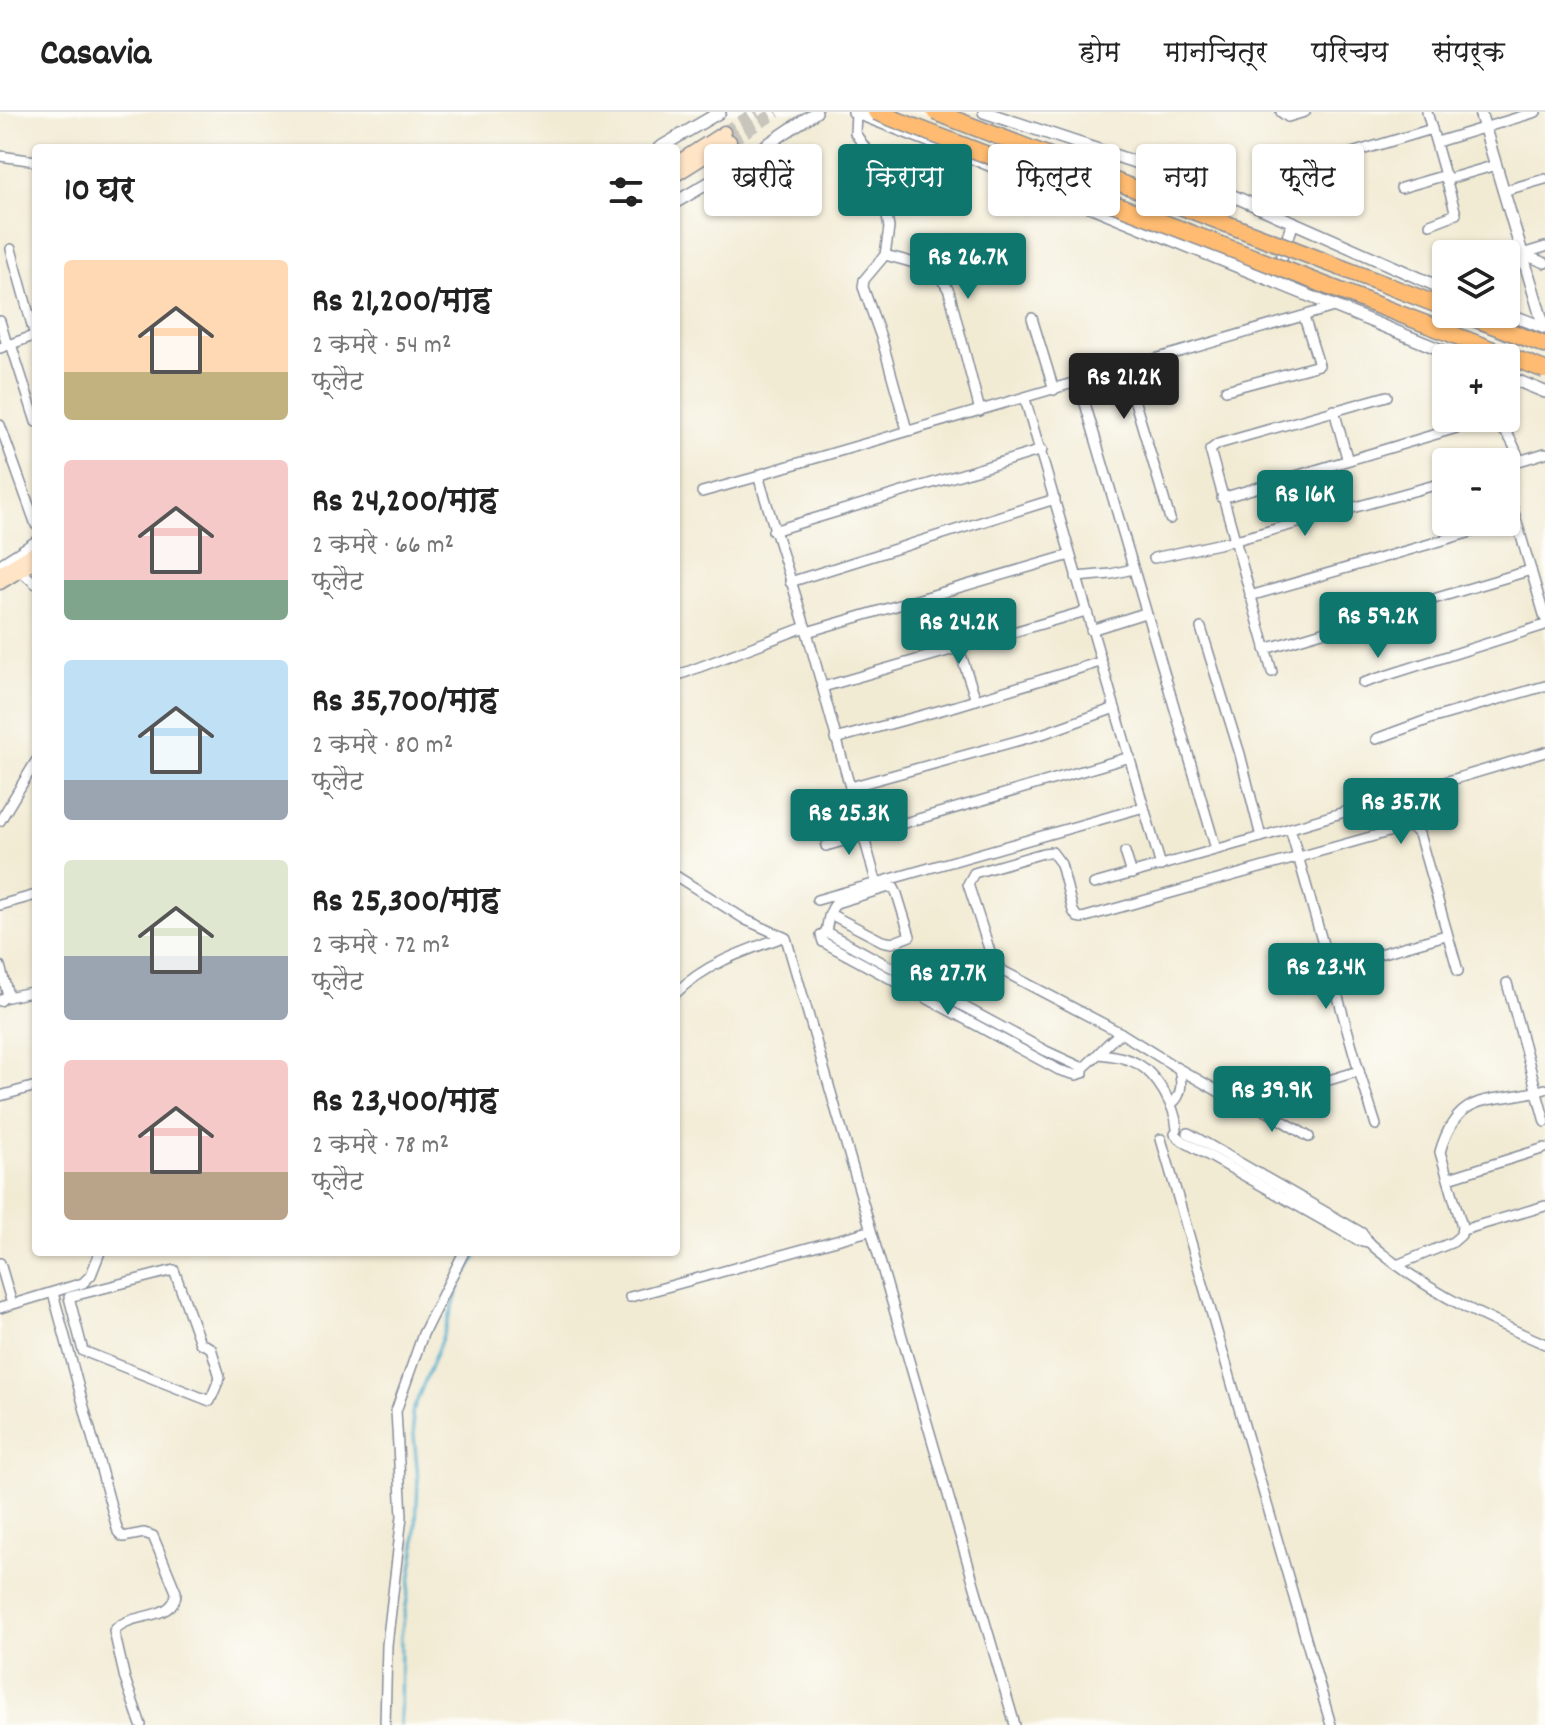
<!DOCTYPE html>
<html lang="hi">
<head>
<meta charset="utf-8">
<style>
	:root { --surface:#fff; --page:#f2f2f2; --text:#222; --muted:#767676; --line:#e0e0e0; --accent:#0f766e }
	body { margin:0; font-family:Dekko,"Playpen Sans Deva",sans-serif; background:var(--page); color:var(--text); height:100vh; display:flex; flex-direction:column; font-size:30px; white-space:nowrap }
	* { box-sizing:border-box; margin:0 }
	p { font-size:26px; color:var(--muted) }
	.icon { flex:none; width:44px; height:44px; fill:none; stroke:currentColor; stroke-width:2; stroke-linecap:round; stroke-linejoin:round }
	.map { position:relative; flex:1; overflow:hidden }
	.details { position:absolute; left:32px; top:32px; width:648px; height:1112px; display:flex; flex-direction:column; background:var(--surface); border-radius:8px; box-shadow:0 2px 6px #0004 }
	.details>* { flex:none }
	.hud { position:absolute; left:704px; top:32px; width:720px; height:72px; display:flex; gap:16px }
	.fabs { position:absolute; left:1432px; top:128px; display:grid; gap:16px }
	.fabs a { display:grid; place-items:center; width:88px; height:88px; border-radius:8px; background:var(--surface); box-shadow:0 2px 6px #0004; font-size:40px }
	.price { position:absolute; translate:-50% -68px; padding:0 18px; border-radius:8px; background:var(--accent); color:#fff; font-size:26px; line-height:52px; filter:drop-shadow(0 2px 4px #0008) }
	.price::after { content:''; position:absolute; left:50%; top:48px; width:24px; height:18px; margin-left:-12px; background:inherit; clip-path:polygon(0 0,100% 0,50% 100%) }
	.price.on { background:#222; color:#fff }
	ul { padding:0; list-style:none }
	li { display:flex; align-items:center; gap:24px; height:200px; padding:0 32px }
	li span { display:grid; place-items:center; flex:none; width:224px; height:160px; border-radius:8px; color:#555 }
	li>.icon { margin-inline-start:auto }
	span .icon { width:96px; height:96px; fill:#fffc; stroke-width:1 }
	li b { font-size:34px }
	h2 { display:flex; justify-content:space-between; align-items:center; height:96px; padding:0 32px; font-size:34px }
	.chip { padding:0 28px; border-radius:8px; background:var(--surface); box-shadow:0 2px 6px #0004; font-size:28px; line-height:72px }
	.chip.on { background:var(--accent); color:#fff }
	header { display:flex; align-items:center; gap:48px; box-sizing:border-box; height:112px; padding:0 40px; background:var(--surface); border-bottom:2px solid var(--line) }
	header strong { font-size:38px }
	nav { display:flex; gap:44px; margin-inline-start:auto; font-size:28px }
	.map>svg:first-child { display:block }
</style>
</head>
<body>
<header>
<strong>Casavia</strong>
<nav><a>होम</a><a>मानचित्र</a><a>परिचय</a><a>संपर्क</a></nav>
</header>
<div class="map">
<svg width="1545" height="1613" viewBox="0 0 1545 1613">
	<rect width="100%" height="100%" fill="#fdfcf7"/>
	<filter id="ink" filterUnits="userSpaceOnUse"><feTurbulence type="fractalNoise" baseFrequency=".0125" numOctaves="2"/><feDisplacementMap in="SourceGraphic" scale="16" xChannelSelector="R" yChannelSelector="G"/><feConvolveMatrix kernelMatrix="1 2 1 2 8 2 1 2 1" color-interpolation-filters="sRGB"/></filter>
	<filter id="wash" filterUnits="userSpaceOnUse"><feTurbulence type="fractalNoise" baseFrequency=".006" numOctaves="4" result="noise"/><feDisplacementMap in="SourceGraphic" scale="32" xChannelSelector="R" yChannelSelector="G"/><feGaussianBlur stdDeviation="1.8" result="paint"/><feColorMatrix in="noise" values="0 0 0 0 0 0 0 0 0 0 0 0 0 0 0 0 0 1.4 0 .05"/><feComposite in="paint" operator="in"/></filter>
	<g filter="url(#wash)">
		<rect width="100%" height="100%" fill="#f2ebd4"/>
		<g fill="none" stroke-linecap="round" stroke-linejoin="round">
			<polyline stroke="#4fadcd" stroke-width="3" points="400,1613 401,1524 415,1439 418,1367 412,1301 442,1226 462,1168 479,1140"/>
		</g>
	</g>
	<g filter="url(#ink)">
		<g fill="none" stroke-linecap="round" stroke-linejoin="round">
			<g stroke="#c7c5bc" stroke-width="12" stroke-dasharray="12 6" stroke-linecap="butt">
				<polyline points="724,20 757,0"/>
				<polyline points="730,29 777,0"/>
			</g>
			<defs>
				<g id="minor">
					<polyline points="1281,0 1288,5 1305,0"/>
					<polyline points="1427,0 1456,102 1430,112"/>
					<polyline points="856,1 855,21 870,43 881,69 889,116 885,143 864,168 863,175 882,228 907,318"/>
					<polyline points="1437,30 1536,0"/>
					<polyline points="0,44 36,49"/>
					<polyline points="1335,46 1432,17"/>
					<polyline points="1448,67 1496,53"/>
					<polyline points="1401,76 1446,63"/>
					<polyline points="1503,79 1545,67"/>
					<polyline points="11,137 35,224"/>
					<polyline points="1522,142 1545,151"/>
					<polyline points="1522,142 1545,135"/>
					<path d="M885,143c25,7 52,10 64,36l31,120"/>
					<polyline points="1032,206 1054,278"/>
					<polyline points="0,209 7,233"/>
					<polyline points="11,232 36,310"/>
					<polyline points="0,236 36,223"/>
					<polyline points="1125,257 1170,407"/>
					<polyline points="1079,271 1216,737"/>
					<polyline points="1226,278 1319,253 1304,205"/>
					<polyline points="1025,287 1161,754"/>
					<polyline points="1334,298 1347,346"/>
					<polyline points="0,313 36,413"/>
					<polyline points="1506,353 1545,341"/>
					<polyline points="1506,373 1545,506"/>
					<polyline points="702,380 760,364"/>
					<path d="M1222,386l258,-77c24,1 33,19 39,39"/>
					<polyline points="773,419 1042,338"/>
					<polyline points="1154,446 1236,428 1446,370"/>
					<polyline points="0,452 36,429"/>
					<polyline points="17,456 36,472"/>
					<polyline points="1076,465 1111,462 1133,457"/>
					<polyline points="790,470 1055,387"/>
					<polyline points="1250,484 1516,407"/>
					<polyline points="1091,518 1145,501"/>
					<polyline points="807,520 1070,443"/>
					<polyline points="959,537 976,588"/>
					<polyline points="1265,537 1531,458"/>
					<polyline points="1272,560 1210,338 1218,332 1387,284"/>
					<polyline points="676,564 805,515"/>
					<polyline points="1363,571 1545,513"/>
					<polyline points="823,575 1086,499"/>
					<polyline points="835,627 956,594 1100,550"/>
					<polyline points="1376,627 1430,607 1545,574"/>
					<polyline points="850,675 1042,622 1115,596"/>
					<polyline points="0,709 36,649"/>
					<polyline points="1261,725 1545,640"/>
					<polyline points="826,734 1130,645"/>
					<polyline points="1125,740 1132,762"/>
					<polyline points="676,764 746,808 786,826 1015,1613"/>
					<polyline points="876,769 807,520 760,370 761,362 1337,194"/>
					<polyline points="1094,772 1261,725 1240,642 1201,516"/>
					<polyline points="817,788 1144,695"/>
					<polyline points="0,793 36,783"/>
					<polygon points="826,820 1046,939 1083,956 1083,961 1076,963 1059,958 823,830 821,823"/>
					<path d="M826,820c2,-11 3,-21 10,-29l53,-16 5,1 3,6 13,42 -18,7 -10,-2 -52,-27"/>
					<polyline points="0,854 8,883 0,889"/>
					<polyline points="1330,856 1446,823"/>
					<polyline points="1507,871 1545,1010"/>
					<path d="M676,881c29,-29 68,-42 107,-56"/>
					<polyline points="8,885 36,879"/>
					<path d="M1099,942c33,3 48,10 65,38 7,13 12,22 13,37"/>
					<path d="M1083,956c14,-11 23,-25 38,-35"/>
					<polyline points="1179,957 1239,991 1253,991 1359,959 1290,716"/>
					<polyline points="1359,959 1376,1013"/>
					<polyline points="0,984 36,974"/>
					<polyline points="1253,991 1309,1025"/>
					<path d="M1171,992c12,-8 11,-22 8,-35l-58,-36 -118,-62 -9,-7 -26,-80 6,-11 69,-20 9,-1 9,12 12,47 4,6 5,1 324,-91 7,1 6,6 39,137"/>
					<path d="M1188,1021l174,100c8,13 20,20 31,29 47,36 99,59 152,82"/>
					<polyline points="1175,1022 1183,1029 1358,1128 1368,1130"/>
					<polyline points="1161,1027 1331,1613"/>
					<polyline points="1449,1066 1545,1036"/>
					<polyline points="1463,1118 1545,1094"/>
					<polyline points="0,1151 12,1192"/>
					<path d="M1397,1153l56,-23 8,-7 1,-9 -22,-74c19,-66 54,-47 105,-63"/>
					<polygon points="174,1158 200,1231 211,1236 220,1265 210,1289 83,1239 69,1185"/>
					<path d="M53,1181l65,239 5,5 21,-4 9,3 23,56c0,30 -48,19 -62,39l11,48 16,46"/>
					<polyline points="630,1185 869,1119"/>
					<polyline points="0,1196 83,1171 91,1163 100,1140"/>
					<polyline points="385,1613 387,1533 402,1404 396,1299 423,1222 464,1140"/>
				</g>
				<g id="tertiary">
					<polyline points="854,0 972,46 1461,246"/>
					<polyline points="984,0 1222,79 1446,178"/>
					<polyline points="1480,0 1544,215"/>
					<polyline points="659,36 720,0"/>
					<polyline points="676,90 722,63 816,0"/>
					<polyline points="1277,159 1293,110"/>
					<polyline points="1506,201 1545,216"/>
					<polyline points="1506,264 1545,280"/>
				</g>
				<g id="secondary">
					<polyline points="676,51 724,20"/>
					<polyline points="676,63 730,29"/>
					<polyline points="0,461 36,439"/>
					<polyline points="0,471 36,449"/>
				</g>
				<polyline id="trunk" points="1463,202 1545,233"/>
			</defs>
			<use href="#minor" stroke="#868d99" stroke-width="12"/>
			<use href="#tertiary" stroke="#868d99" stroke-width="14"/>
			<use href="#secondary" stroke="#868d99" stroke-width="15"/>
			<use href="#trunk" stroke="#868d99" stroke-width="19"/>
			<use href="#minor" stroke="#fff" stroke-width="9"/>
			<use href="#tertiary" stroke="#fff" stroke-width="11"/>
			<use href="#secondary" stroke="#ffe4c6" stroke-width="12"/>
			<use href="#trunk" stroke="#febb71" stroke-width="16"/>
			<defs>
				<g id="trunk-bridge">
					<polyline points="876,0 1545,258"/>
					<polyline points="935,0 1446,196"/>
				</g>
			</defs>
			<use href="#trunk-bridge" stroke="#868d99" stroke-width="19" stroke-linecap="butt"/>
			<use href="#trunk-bridge" stroke="#febb71" stroke-width="16"/>
		</g>
	</g>
</svg>
<div class="fabs">
<a><svg class="icon" aria-label="layers" viewBox="0 0 24 24"><path d="M12 4l9 5-9 5-9-5zM3 14l9 5 9-5"/></svg></a>
<a>+</a>
<a>−</a>
</div>
<b class="price" style="left:968px;top:189px">Rs 26.7K</b>
<b class="price on" style="left:1124px;top:309px">Rs 21.2K</b>
<b class="price" style="left:1305px;top:426px">Rs 16K</b>
<b class="price" style="left:1378px;top:548px">Rs 59.2K</b>
<b class="price" style="left:959px;top:554px">Rs 24.2K</b>
<b class="price" style="left:1401px;top:734px">Rs 35.7K</b>
<b class="price" style="left:849px;top:745px">Rs 25.3K</b>
<b class="price" style="left:1326px;top:899px">Rs 23.4K</b>
<b class="price" style="left:948px;top:905px">Rs 27.7K</b>
<b class="price" style="left:1272px;top:1022px">Rs 39.9K</b>
<div class="hud">
<a class="chip">खरीदें</a>
<a class="chip on">किराया</a>
<a class="chip">फ़िल्टर</a>
<a class="chip">नया</a>
<a class="chip">फ़्लैट</a>
</div>
<section class="details">
<h2>10 घर<svg class="icon" aria-label="filters" viewBox="0 0 24 24"><path d="M4 7h16M4 17h16"/><circle cx="9" cy="7" r="2"/><circle cx="15" cy="17" r="2"/></svg></h2>
<ul>
<li><span style="background:linear-gradient(#ffd9b3 70%,#c2b280 0)"><svg class="icon" aria-label="home" viewBox="0 0 24 24"><path d="M3 11l9-7 9 7M6 9v11h12V9"/></svg></span><div><b>Rs 21,200/माह</b><p>2 कमरे · 54 m²</p><p>फ़्लैट</p></div></li>
<li><span style="background:linear-gradient(#f6c9c9 75%,#7fa58c 0)"><svg class="icon" aria-label="home" viewBox="0 0 24 24"><path d="M3 11l9-7 9 7M6 9v11h12V9"/></svg></span><div><b>Rs 24,200/माह</b><p>2 कमरे · 66 m²</p><p>फ़्लैट</p></div></li>
<li><span style="background:linear-gradient(#bfe0f5 75%,#9aa5b1 0)"><svg class="icon" aria-label="home" viewBox="0 0 24 24"><path d="M3 11l9-7 9 7M6 9v11h12V9"/></svg></span><div><b>Rs 35,700/माह</b><p>2 कमरे · 80 m²</p><p>फ़्लैट</p></div></li>
<li><span style="background:linear-gradient(#dfe7d0 60%,#9aa5b1 0)"><svg class="icon" aria-label="home" viewBox="0 0 24 24"><path d="M3 11l9-7 9 7M6 9v11h12V9"/></svg></span><div><b>Rs 25,300/माह</b><p>2 कमरे · 72 m²</p><p>फ़्लैट</p></div></li>
<li><span style="background:linear-gradient(#f6c9c9 70%,#b9a48a 0)"><svg class="icon" aria-label="home" viewBox="0 0 24 24"><path d="M3 11l9-7 9 7M6 9v11h12V9"/></svg></span><div><b>Rs 23,400/माह</b><p>2 कमरे · 78 m²</p><p>फ़्लैट</p></div></li>
</ul>
</section>
</div>
</body>
</html>
